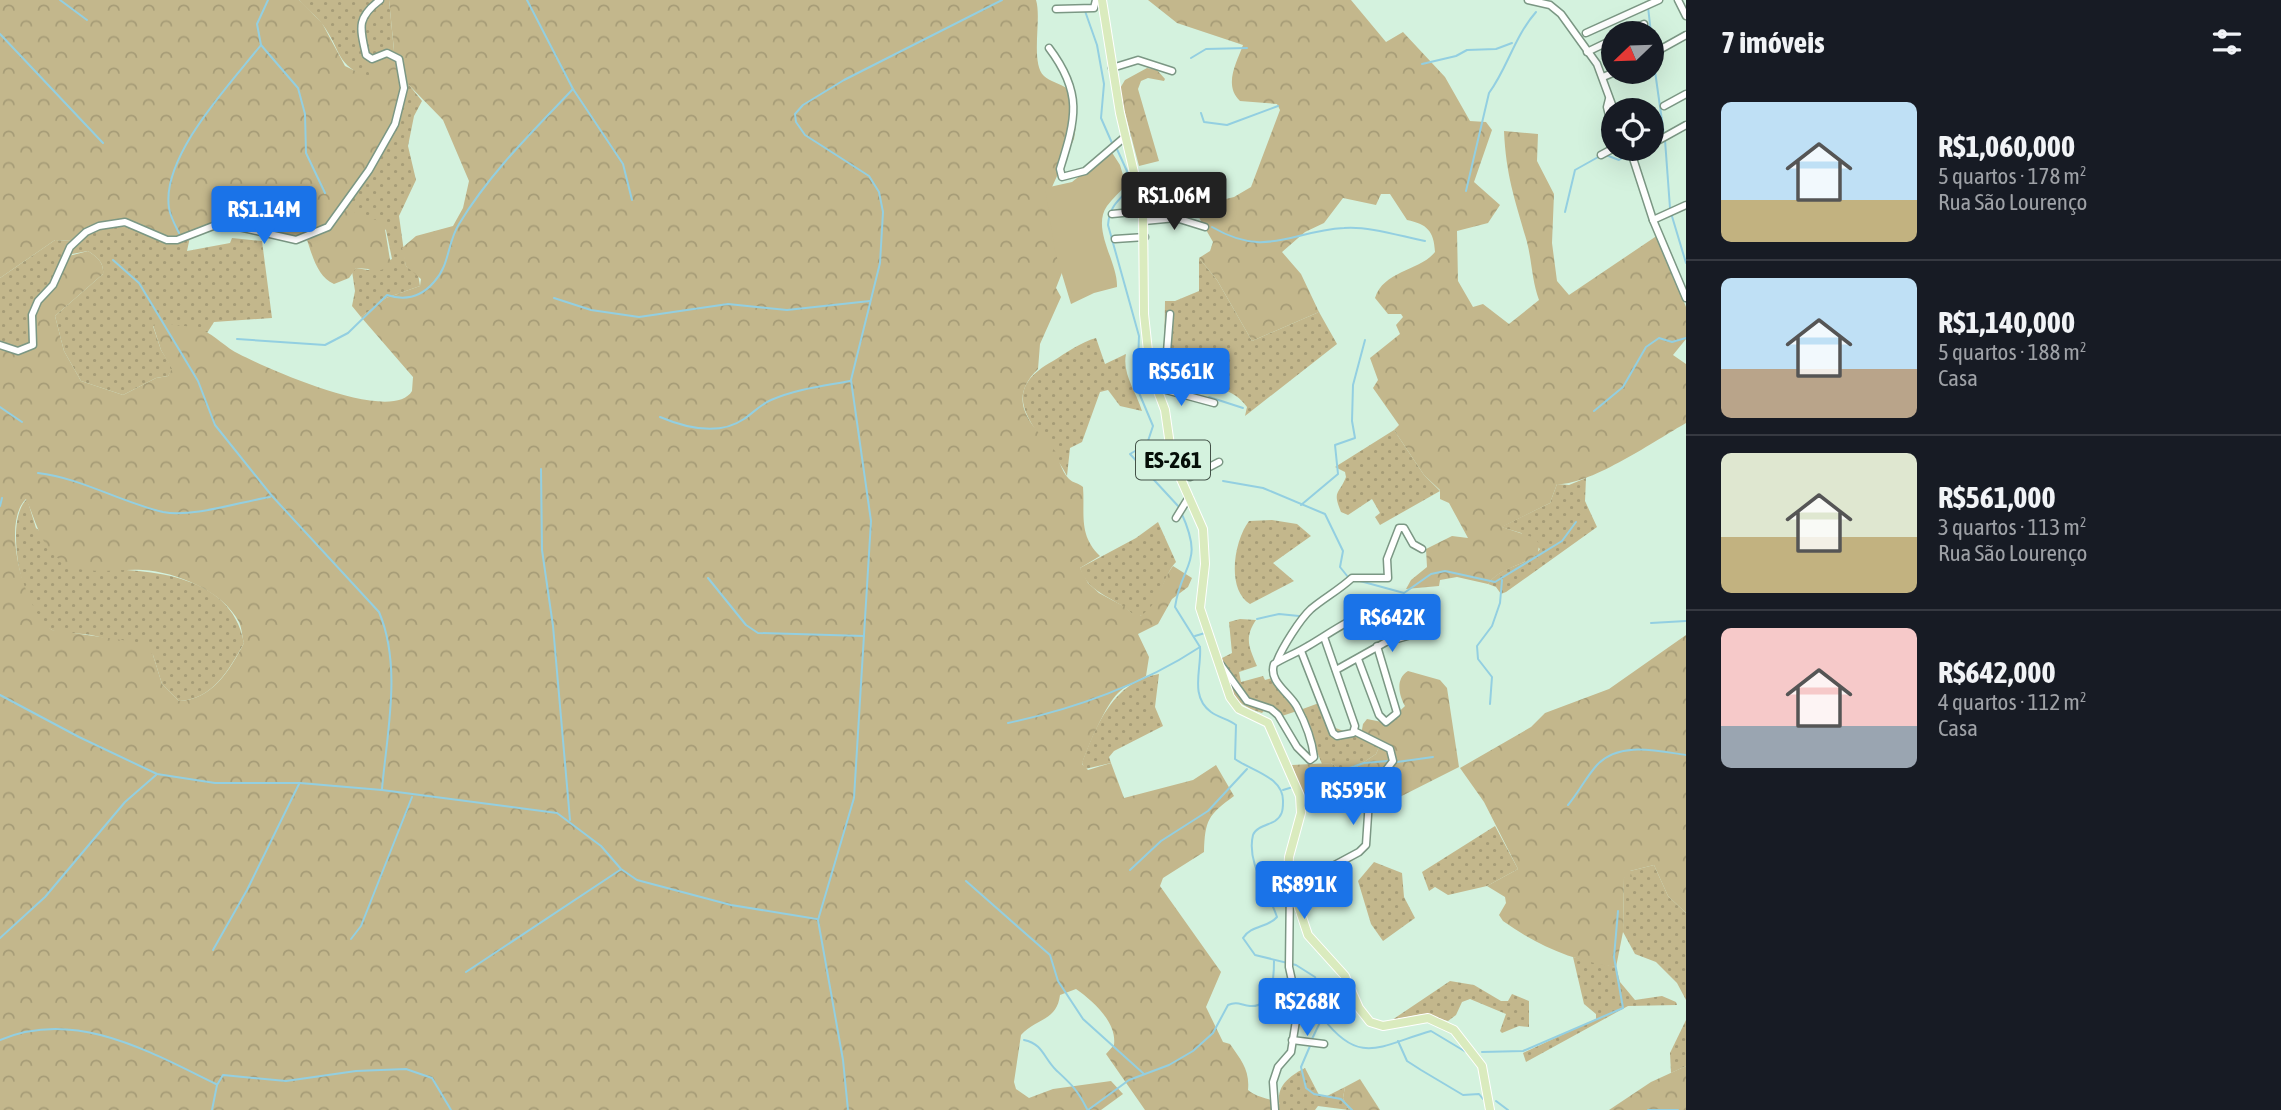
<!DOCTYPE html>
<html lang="pt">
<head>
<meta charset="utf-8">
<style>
	:root { --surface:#171b24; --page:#242831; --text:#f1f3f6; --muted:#9ea1a6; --line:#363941; --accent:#1a73e8 }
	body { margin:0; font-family:"Asap Condensed",sans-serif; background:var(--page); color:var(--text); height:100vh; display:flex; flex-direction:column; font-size:26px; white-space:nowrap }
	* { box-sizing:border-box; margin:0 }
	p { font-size:23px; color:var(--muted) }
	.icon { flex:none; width:38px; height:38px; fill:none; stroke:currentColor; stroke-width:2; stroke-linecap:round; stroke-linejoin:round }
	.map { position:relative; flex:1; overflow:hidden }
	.drawer { display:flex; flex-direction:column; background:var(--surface); width:595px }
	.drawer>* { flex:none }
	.needle { width:46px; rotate:247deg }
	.fabs { position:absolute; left:1601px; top:21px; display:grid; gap:14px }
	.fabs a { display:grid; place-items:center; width:63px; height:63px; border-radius:50%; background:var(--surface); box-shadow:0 7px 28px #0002; font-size:35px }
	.price { position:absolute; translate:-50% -60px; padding:0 16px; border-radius:7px; background:var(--accent); color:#fff; font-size:23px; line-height:46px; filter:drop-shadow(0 2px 4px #0008) }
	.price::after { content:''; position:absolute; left:50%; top:42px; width:21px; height:16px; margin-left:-10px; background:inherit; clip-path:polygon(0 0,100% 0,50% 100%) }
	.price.selected { background:#222; color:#fff }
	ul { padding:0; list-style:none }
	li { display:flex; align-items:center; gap:21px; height:175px; padding:0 35px }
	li+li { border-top:2px solid var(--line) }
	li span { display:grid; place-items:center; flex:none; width:196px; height:140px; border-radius:10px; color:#555 }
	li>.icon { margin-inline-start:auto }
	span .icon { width:84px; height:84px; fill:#fffc; stroke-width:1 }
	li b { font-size:30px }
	h2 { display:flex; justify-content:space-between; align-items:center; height:84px; padding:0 35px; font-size:30px }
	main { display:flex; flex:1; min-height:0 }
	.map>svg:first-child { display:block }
</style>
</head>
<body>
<main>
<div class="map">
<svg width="1686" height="1110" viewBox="0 0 1686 1110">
	<defs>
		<pattern id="grass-dots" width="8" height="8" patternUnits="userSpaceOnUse" patternTransform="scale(1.75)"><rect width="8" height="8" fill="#c3b78c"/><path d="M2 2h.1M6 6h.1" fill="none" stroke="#a69c77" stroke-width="1.8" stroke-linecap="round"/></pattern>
		<pattern id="forest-crowns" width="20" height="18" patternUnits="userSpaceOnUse" patternTransform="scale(1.75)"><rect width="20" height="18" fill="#c3b78c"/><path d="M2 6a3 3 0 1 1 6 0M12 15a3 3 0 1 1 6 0" fill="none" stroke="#a69c77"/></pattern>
	</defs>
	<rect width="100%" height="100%" fill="#d4f2de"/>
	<g fill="url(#grass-dots)">
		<path d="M299,0h90l5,51h-9l-15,28c-36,-16 -27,-26 -47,-54 -7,-10 -17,-16 -24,-25z"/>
		<path d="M405,80l17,21 -8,15 -6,30 8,34 -17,36 7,50 12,8 2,12 -34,12 -25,19 -9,-11 3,-15 -3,-20 4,-3 12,2 24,-11 -6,-29c-14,-10 -26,-13 -40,-21l41,-67z"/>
		<path d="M115,225l75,12 -3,14 43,-8 2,-5 30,3 10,77 -58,4 -7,11 -40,-9 -14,2 8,24 12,19 -5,7 -12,2 -33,17 -42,-14 -17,-30 -9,-35 48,-42c1,-12 -6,-17 -15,-23l-16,3 -38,87 -22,10 -12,-7v-66l55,-38 18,1 23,-12z"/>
		<path d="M1199,258l18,22 35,61 67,-29 18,32 -92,72 2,-9c-13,-19 -35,-20 -55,-27l-6,-16h-10l-12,6 1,-69h10l24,-10z"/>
		<path d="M1096,338l9,26 21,-10c-4,20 10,37 16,57l-22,-5 -12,-16 -8,2 -18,50 -12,6 -3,28c-20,-41 -80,-79 -14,-115 13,-8 28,-19 43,-23z"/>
		<path d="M1394,430l30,45 16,16 -60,34 -5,-8 5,-4 -8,-14 -24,16 -7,-3c-9,-22 -2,-17 5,-35l-1,-5 -10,-5z"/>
		<path d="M1586,478l-1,23 12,26 -91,65 -5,2 -5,-7 -8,-3c16,-21 39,-16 52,-35l-19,-16 -20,-6 49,-24 7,-19 12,1z"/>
		<path d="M27,499l9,29 49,41c58,0 146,2 159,74 -15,27 -32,57 -65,58l-17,-17 -9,-29c-20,-6 -41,-16 -62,-20 -14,-3 -30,1 -43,-7 -26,-16 -45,-107 -21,-129z"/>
		<path d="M1272,520l25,4 14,12 -38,27 21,18 -44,23c-24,-15 -16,-63 -1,-83z"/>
		<path d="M1158,522l18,40c-15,15 -16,53 -41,55 -17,-20 -46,-21 -55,-49l56,-30z"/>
		<path d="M1240,619l16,1c-12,18 -7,27 1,46l-18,6 2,10 22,-6 2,4 10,-3 25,33 19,-7 14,24 47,18 -4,9 -30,20 -15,-11 -9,1 -22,-54 -18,6 -13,-11 -7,8c-33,-10 -32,-24 -42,-54l12,-6 -3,-31z"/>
		<path d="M1159,674l-4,33 8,19 -49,25 -5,6 2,6 -26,6 -3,-6c14,-38 32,-82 77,-89z"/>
		<polygon points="1495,826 1518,869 1487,886 1448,895 1435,887 1429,891 1422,872"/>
		<polygon points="1374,862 1402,873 1404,897 1415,918 1383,941 1371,924 1358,881"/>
		<polygon points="1654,865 1668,896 1686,913 1686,1000 1677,983 1656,962 1635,954 1623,932 1624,878 1630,871"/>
		<polygon points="1573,957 1616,967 1620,982 1635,1000 1662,996 1676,1002 1677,1005 1628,1006 1526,1062 1523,1053 1596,1019 1596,1014 1584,1004"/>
		<polygon points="1450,981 1474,985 1501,1001 1508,1001 1512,994 1529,1001 1529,1027 1519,1026 1502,1033 1500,1031 1506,1014 1470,999 1462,1002 1456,1015 1448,1021 1422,1014 1392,1020"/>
		<polygon points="1686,1020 1686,1066 1671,1073 1670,1053"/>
		<path d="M1305,1068l14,27 8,1 18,-9 -2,11 6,12 -31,-4 -3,4h-34c-7,-20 4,-32 24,-42z"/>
	</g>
	<g fill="url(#forest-crowns)" fill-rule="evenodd">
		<path d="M0,0h299l23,23 23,43 25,12 -2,-9 11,-15 15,-4 -5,-50h647c6,19 -6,62 8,76 5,5 17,8 24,13l8,37 -2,13 -22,48 11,83 -7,18 5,9 -21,47 -2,25c-30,29 -11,52 12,76 9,9 10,26 19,34 4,4 10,4 14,8 2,27 -5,48 17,69l-20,12 8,15 11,10 26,14 10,9h5c20,-12 20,-33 33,-50l19,12 -4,9 -16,12 -14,25 -20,10 11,23 -3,19c-9,5 -21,10 -28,17 -13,13 -30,53 -36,71l6,6 23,-7 13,35 69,-18 23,-15 18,31c-26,19 -29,24 -30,56l-41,26 -3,8 61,86 -15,35 17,35 7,2c11,16 20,26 18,46 11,9 21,7 33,15v5h-136l-39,-56 8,-9c3,-23 -21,-44 -38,-56l-16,6c-3,26 -25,24 -39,40l-7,47 2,7 13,9 24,-9 58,-8 12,13 -22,16h-1101v-766l12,7 22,-10c-6,-37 18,-55 35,-85l19,-5c9,6 16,11 15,23l-48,42 9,35 17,30 42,14 33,-17 12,-2 4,-7 -11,-19 -8,-25 6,-2c13,1 31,3 43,7 13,5 24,18 37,24 27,14 153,71 173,37l1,-14 -52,-60 25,-19 34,-12 1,-7 -15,-13 -4,-18 14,-12 37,-10 10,-18 6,-27 -26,-61 -37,-38 -11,48 -49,79 38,14 7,43 -10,4 -25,-2 -7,10 -15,6c-17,-7 -22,-30 -28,-47l-86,-13 -38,16 -19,-1 -34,-13 -14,-1 -19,4 -23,12 -18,-1 -55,38zM26,499c11,24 14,47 37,63 21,15 56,6 80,8 33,2 80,21 96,52 3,6 3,15 5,21 -14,27 -32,57 -65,58l-17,-17 -9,-29 -10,-12 -91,-13c-27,-18 -52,-106 -26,-131z"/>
		<path d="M1148,0h203l35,42 17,-10 42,45 25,44 16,1 6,8 -18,52 26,23 -12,18 -31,8 1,50 15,26 10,-3 26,20 30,-24c-7,-19 -7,-38 -12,-58 -12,-42 -21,-66 -23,-111l34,3 -1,27 17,33 -2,49 5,38 12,14 89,-60 28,72v32l-13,16 13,9v59c-30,17 -97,63 -129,61l-7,19 -48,24 33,11 4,6 -1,9c-17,15 -36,13 -50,31l-31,-7 -17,3 -1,6 -33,3 5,-9 16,-13 -1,-18 26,-13 16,2 -19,-35 -9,-4v-9l-16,-15 -30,-45 5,-5 -26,-37 5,-8 -8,-22 30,-24 -4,-9 7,-8 -2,-3h-13l-13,-16c9,-28 45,-27 60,-46 -1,-21 -8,-28 -28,-32l-17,-26h-9l-5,11 -33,-7 -19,25 -19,9 -23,20 19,22 18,38 -67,29 -35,-61 -18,-22 11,-7 3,-9 -20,-35 41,-10 17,-10 29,-77 -3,-6 -37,-3c-17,-16 -3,-39 3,-56l-66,-22z"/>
		<polygon points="1147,68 1157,70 1165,79 1164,81 1148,78 1141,81 1138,89 1159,161 1139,166 1119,90 1125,80"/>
		<path d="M1686,635v278l-18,-17 -14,-31 -24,6 2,6 -8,1 -1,54 -7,35c-43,-6 -78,-21 -113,-46l-4,-6 7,-12 -1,-6 -18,-11 31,-17 -34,-67 -24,-34 71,-41 14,-14 64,-24z"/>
		<path d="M1408,671l32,9 7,8 12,79 -93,47 -47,-15 -15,-1 -12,-33 39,-2 15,11 30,-20 4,-9 -20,-5 3,-16 4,-5 20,4 18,-17c-6,-11 -10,-27 3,-35z"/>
		<polygon points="1686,1066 1686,1110 1609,1110 1651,1082"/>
		<polygon points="1360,1079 1380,1110 1349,1110 1343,1098 1345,1087"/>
	</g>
	<path fill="#c3b78c" d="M1111,151l9,14 6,20c-6,7 -14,14 -19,21 -16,23 11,56 10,81l-23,6 -23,11 -16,-53 -10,-63 27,-6z"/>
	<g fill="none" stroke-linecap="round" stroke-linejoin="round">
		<g stroke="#93cfe1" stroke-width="2">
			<polyline points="60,0 87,20"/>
			<polyline points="268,0 257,24 261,45 298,88 305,114 306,153 325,193"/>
			<polyline points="527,0 573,89 623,164 632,200"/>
			<polyline points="1648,7 1651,33"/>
			<polyline points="1085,11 1097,45 1104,84 1101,118 1112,143"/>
			<polyline points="0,34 103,143"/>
			<polyline points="1653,57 1664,135"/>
			<polyline points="1191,58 1206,49 1247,48"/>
			<polyline points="1422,64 1456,56 1467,50 1496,49 1512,43"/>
			<polyline points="1201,113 1204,122 1227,125 1278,106"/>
			<polyline points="1665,140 1670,208"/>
			<path d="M1116,147l15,33c-3,19 -21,18 -23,45l31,111 -2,52 16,38 -6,18 -17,10 49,53"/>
			<polyline points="1606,155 1619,160 1627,155"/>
			<path d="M1466,191l23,-98c19,-26 25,-56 47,-81"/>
			<polyline points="1565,212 1575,170 1600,156"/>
			<polyline points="1671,213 1686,263"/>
			<path d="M1212,227c55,32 78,4 132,1 25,-2 56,8 81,13"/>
			<path d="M179,233c-4,-8 -9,-17 -10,-25 -8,-52 62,-125 92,-163"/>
			<path d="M113,260l26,23 59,98 17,44 57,71 107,116c23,54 8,120 3,177"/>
			<polyline points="554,298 591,310 639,317 728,304 787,310 870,301"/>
			<path d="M237,339l88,6 23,-12 39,-38c18,6 34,2 47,-13 16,-17 13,-39 25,-58 31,-51 73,-92 114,-135"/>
			<polyline points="1209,397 1243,408"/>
			<polyline points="0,407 22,422"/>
			<polyline points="1594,411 1623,387 1646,347 1659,338 1672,342 1686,338"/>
			<path d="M660,417c26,11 59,19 84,2 9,-6 17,-15 27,-19 25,-11 52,-14 79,-19"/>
			<polyline points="541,469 542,550 553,626 570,820"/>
			<path d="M38,473c43,5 82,29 125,39 29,6 76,-10 107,-15"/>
			<polyline points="1223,481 1263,488 1325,514 1343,551 1340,567 1348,577"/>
			<polyline points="1301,505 1338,474 1335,445 1355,438 1352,421 1353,385 1365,340"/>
			<polyline points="0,506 2,498"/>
			<path d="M1181,512c24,53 1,49 -6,95l25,40c2,21 -11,49 11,65 8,6 18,7 25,13l-1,34c17,12 49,18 48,43 0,9 -1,14 -8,19 -7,4 -19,6 -22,14 -7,28 16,57 24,82 -9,11 -26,8 -34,21l12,17 41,10 19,12 10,35 -13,27"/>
			<polyline points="708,578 746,625 758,633 864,636"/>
			<polyline points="1360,581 1404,593 1431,574 1445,571 1495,582 1562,541 1576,522"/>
			<polyline points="1257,619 1279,614 1299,616"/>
			<polyline points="1651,623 1686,621"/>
			<polyline points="1195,636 1205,633"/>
			<polyline points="0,695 79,737 157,774 215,783 300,783 382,790 557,813 601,846 621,869 637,880 731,905 817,919"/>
			<polyline points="1490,704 1492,677 1478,659 1477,646 1492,626 1500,603 1502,580"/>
			<path d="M1008,723c66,-14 136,-39 192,-76"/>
			<polyline points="1397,762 1433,757"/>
			<polyline points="1332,774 1364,763 1388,761"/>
			<polyline points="1283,790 1293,787"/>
			<path d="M1568,805c11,-13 18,-28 29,-40 22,-24 61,-14 89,-10"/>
			<polyline points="1130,870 1161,841 1208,811 1247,769"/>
			<polyline points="966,881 1050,955 1058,981 1083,1019 1144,1074"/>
			<polyline points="0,938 45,897 125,802 156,775"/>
			<polyline points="351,939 361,926 412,797"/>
			<polyline points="213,950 247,890 299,784"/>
			<polyline points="466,972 620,870"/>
			<path d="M1323,1018c37,49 58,27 108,13l35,21"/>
			<path d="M0,1040c75,-32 150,12 216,44"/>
			<path d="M1024,1040c19,4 19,17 32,30 15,14 21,19 31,39"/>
			<polyline points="1398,1041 1407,1061 1421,1070 1463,1095 1479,1094 1483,1099"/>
			<polyline points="1310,1046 1301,1067 1306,1088 1314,1094 1341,1099 1352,1110"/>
			<polyline points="1482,1052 1523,1051 1623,1008 1614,957 1618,911"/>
			<polyline points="1496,1101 1508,1110"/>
			<polyline points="212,1110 217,1085 223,1075 286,1081 356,1071 406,1069 432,1078 451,1110"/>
			<polyline points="848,1110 843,1060 818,920 854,798 871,521 851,380 880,263 883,212 879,192 869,176 805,135 796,122 795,114 803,105 844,80 1002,0"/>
			<path d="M1088,1110l41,-30 40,-15 24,-14 20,-18 15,-28c9,-4 13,0 22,1 23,2 24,-30 24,-45"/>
			<polyline points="1648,1110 1678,1110"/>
		</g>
		<defs>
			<g id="minor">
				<polyline points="1528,0 1550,5 1561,14 1597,64 1614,110"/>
				<polyline points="1678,0 1686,16"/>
				<polyline points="1056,9 1094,8 1096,0"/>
				<polyline points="1586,33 1659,0"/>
				<polyline points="1625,33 1644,24"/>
				<path d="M1049,48c34,45 27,70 11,121l2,8 23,-6 41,-35"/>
				<polyline points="1587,52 1614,39"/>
				<polyline points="1652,54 1686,35"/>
				<polyline points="1112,68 1138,60 1172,71"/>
				<polyline points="1603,77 1615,72"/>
				<polyline points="1609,99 1607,107 1614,137"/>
				<polyline points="1664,106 1686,94"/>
				<polyline points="1652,144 1686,125"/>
				<polyline points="1630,149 1653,220 1686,298"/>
				<polyline points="1632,154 1643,149"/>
				<polyline points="1601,155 1614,148"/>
				<polyline points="1112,214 1143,211"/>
				<polyline points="1653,220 1686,205"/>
				<polyline points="1144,221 1176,218 1205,227"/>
				<polyline points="1115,239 1145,237"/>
				<path d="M0,345l18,6 15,-6 -1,-30 6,-14 15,-16 17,-38 16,-15 13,-6 26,-4 42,18h10l44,-17 75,17 32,-13 41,-57 26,-46 9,-36 -5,-29 -12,-6 -15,6 -6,-4c-6,-27 -10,-37 14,-55"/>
				<polyline points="1149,361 1158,359 1167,352 1170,314"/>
				<polyline points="1155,387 1214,403"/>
				<polyline points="1176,463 1190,477 1219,462"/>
				<polyline points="1176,518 1189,497"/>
				<polyline points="1301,651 1333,733 1337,736 1353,733 1355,726 1324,637"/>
				<polyline points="1358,659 1379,715 1386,722 1397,713 1377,646"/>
				<path d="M1277,661c5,-13 23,-42 34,-52 13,-11 28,-19 41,-31h36l-1,-19 12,-31h5l9,16 9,5"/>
				<path d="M1221,665l26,36 24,8 7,6 19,32 13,13 4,-3c-2,-17 -9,-35 -17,-50 -7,-14 -29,-25 -23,-43 11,-7 23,-11 34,-18 33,-19 81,-59 117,-23l-3,9 -36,10 -50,28"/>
				<polyline points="1300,912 1312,881 1318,874 1359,852 1366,845 1369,800 1380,778 1393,761 1390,749 1354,731"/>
				<polyline points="1292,1040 1324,1044"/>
				<polyline points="1275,1110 1273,1082 1278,1067 1291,1052 1298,1008 1289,967 1290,885"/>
			</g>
			<polyline id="major" points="1102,0 1120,113 1143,211 1144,314 1150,370 1165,410 1172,459 1203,529 1205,564 1200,608 1230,697 1239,709 1268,723 1300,796 1301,813 1289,857 1288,875 1308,935 1345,976 1359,1008 1370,1022 1383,1026 1428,1018 1454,1030 1482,1066 1490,1110"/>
		</defs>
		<use href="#minor" stroke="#7b9784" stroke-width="9"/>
		<use href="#major" stroke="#fff" stroke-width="10"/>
		<use href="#minor" stroke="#fff" stroke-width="6"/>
		<use href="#major" stroke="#daebbe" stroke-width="8"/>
	</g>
	<g text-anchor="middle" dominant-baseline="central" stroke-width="6" stroke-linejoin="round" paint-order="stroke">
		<rect fill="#d4f2de" stroke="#435248" stroke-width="2" x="1136" y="440.5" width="74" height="39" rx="5"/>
		<g font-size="23" font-weight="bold" fill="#050e08">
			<text x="1173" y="460">ES-261</text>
		</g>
	</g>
</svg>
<div class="fabs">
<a><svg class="needle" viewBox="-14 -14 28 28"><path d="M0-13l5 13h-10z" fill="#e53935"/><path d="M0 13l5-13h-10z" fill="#9ea1a6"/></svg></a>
<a><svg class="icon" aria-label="locate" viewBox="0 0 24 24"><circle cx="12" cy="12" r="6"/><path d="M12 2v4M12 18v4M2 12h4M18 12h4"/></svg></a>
</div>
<b class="price selected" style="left:1174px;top:232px">R$1.06M</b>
<b class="price" style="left:264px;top:246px">R$1.14M</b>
<b class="price" style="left:1181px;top:408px">R$561K</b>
<b class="price" style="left:1392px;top:654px">R$642K</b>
<b class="price" style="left:1353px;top:827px">R$595K</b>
<b class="price" style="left:1304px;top:921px">R$891K</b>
<b class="price" style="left:1307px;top:1038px">R$268K</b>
</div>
<section class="drawer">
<h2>7 imóveis<svg class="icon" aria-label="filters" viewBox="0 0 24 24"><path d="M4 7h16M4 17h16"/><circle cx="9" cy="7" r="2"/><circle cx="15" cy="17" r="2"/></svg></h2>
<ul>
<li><span style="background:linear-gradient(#bfe0f5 70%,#c2b280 0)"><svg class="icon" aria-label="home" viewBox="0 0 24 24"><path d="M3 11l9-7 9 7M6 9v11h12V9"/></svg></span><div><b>R$1,060,000</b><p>5 quartos · 178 m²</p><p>Rua São Lourenço</p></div></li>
<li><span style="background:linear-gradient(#bfe0f5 65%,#b9a48a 0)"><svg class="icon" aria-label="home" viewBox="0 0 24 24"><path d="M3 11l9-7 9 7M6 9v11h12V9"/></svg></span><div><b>R$1,140,000</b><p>5 quartos · 188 m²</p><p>Casa</p></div></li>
<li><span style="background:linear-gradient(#dfe7d0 60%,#c2b280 0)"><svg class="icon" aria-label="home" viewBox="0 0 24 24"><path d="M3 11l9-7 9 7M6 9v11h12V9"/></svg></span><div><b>R$561,000</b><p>3 quartos · 113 m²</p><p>Rua São Lourenço</p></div></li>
<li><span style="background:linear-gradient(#f6c9c9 70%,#9aa5b1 0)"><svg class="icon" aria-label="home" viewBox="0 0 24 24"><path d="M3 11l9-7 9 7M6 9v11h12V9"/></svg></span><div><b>R$642,000</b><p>4 quartos · 112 m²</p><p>Casa</p></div></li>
</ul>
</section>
</main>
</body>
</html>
